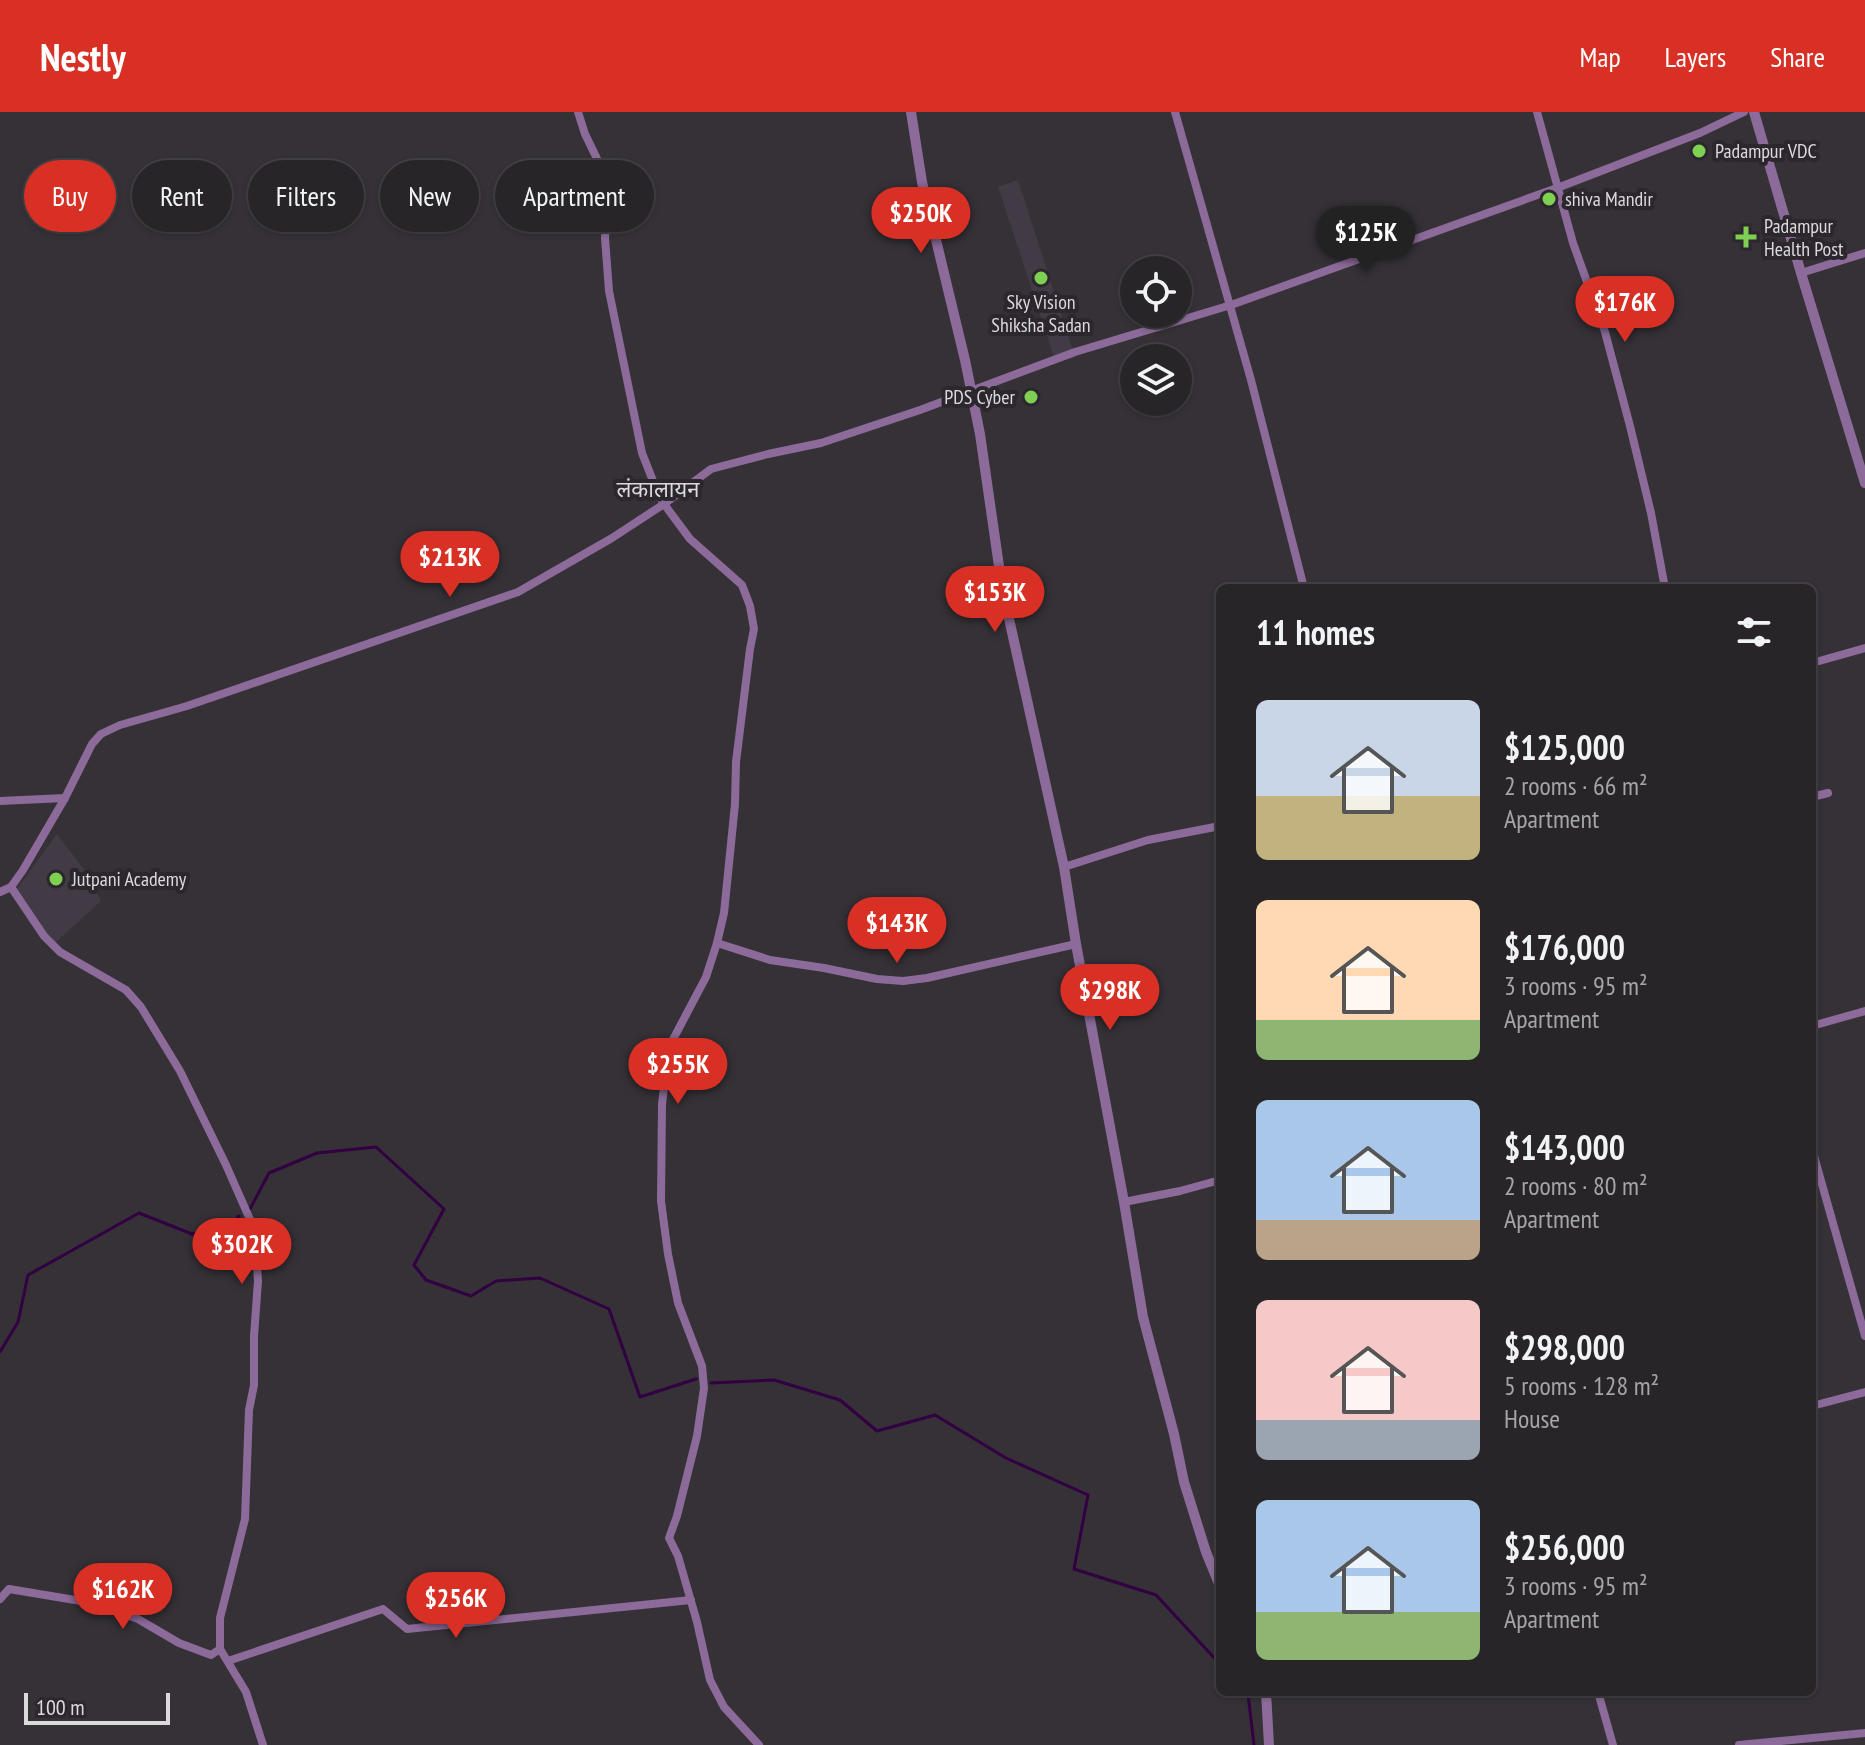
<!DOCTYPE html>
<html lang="en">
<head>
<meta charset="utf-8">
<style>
	:root { --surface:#282529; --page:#343135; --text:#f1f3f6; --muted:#a5a5a8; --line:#444246; --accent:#d93025 }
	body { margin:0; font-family:"PT Sans Narrow","Noto Sans Devanagari",sans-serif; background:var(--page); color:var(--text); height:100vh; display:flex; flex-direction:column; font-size:30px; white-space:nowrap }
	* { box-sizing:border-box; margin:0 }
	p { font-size:26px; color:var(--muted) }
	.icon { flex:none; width:44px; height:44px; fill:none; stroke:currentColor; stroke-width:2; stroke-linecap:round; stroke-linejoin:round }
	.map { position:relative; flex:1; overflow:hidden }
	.drawer { position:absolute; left:1216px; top:472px; width:600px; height:1112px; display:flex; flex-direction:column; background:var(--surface); border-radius:12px; box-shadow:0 2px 6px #0004,0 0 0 2px var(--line) }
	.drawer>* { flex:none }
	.guide { position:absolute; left:24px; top:48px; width:760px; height:72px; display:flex; gap:16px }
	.buttons { position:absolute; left:1120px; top:144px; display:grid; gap:16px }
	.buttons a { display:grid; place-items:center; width:72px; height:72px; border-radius:50%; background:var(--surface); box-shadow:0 2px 6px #0004,0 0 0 2px var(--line); font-size:40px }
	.scale { position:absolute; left:24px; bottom:20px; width:146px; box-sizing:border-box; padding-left:8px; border:4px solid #dcd9dd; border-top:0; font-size:22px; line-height:28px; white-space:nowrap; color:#dcd9dd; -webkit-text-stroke:6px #2b272d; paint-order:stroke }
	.price { position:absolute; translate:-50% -68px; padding:0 18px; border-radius:28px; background:var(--accent); color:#fff; font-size:26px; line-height:52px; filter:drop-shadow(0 2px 4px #0008) }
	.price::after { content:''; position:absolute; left:50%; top:48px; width:24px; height:18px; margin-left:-12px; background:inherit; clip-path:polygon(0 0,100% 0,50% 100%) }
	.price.on { background:#222; color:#fff }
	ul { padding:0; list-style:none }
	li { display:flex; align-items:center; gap:24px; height:200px; padding:0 40px }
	li span { display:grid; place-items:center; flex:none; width:224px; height:160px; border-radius:12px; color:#555 }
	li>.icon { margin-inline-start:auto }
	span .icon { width:96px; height:96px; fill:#fffc; stroke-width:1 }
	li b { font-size:34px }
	h2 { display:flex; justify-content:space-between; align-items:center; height:96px; padding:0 40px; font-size:34px }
	.chip { padding:0 28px; border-radius:36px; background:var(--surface); box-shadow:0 2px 6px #0004,0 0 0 2px var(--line); font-size:28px; line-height:72px }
	.chip.on { background:var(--accent); color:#fff }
	header { display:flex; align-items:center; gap:48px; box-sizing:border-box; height:112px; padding:0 40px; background:var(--accent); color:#fff }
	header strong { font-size:38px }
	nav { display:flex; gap:44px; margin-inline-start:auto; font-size:28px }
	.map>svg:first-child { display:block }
</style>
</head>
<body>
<header>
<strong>Nestly</strong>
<nav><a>Map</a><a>Layers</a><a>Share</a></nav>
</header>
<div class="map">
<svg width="1865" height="1633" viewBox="0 0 1865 1633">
	<rect width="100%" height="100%" fill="#353137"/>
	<g fill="#423a45">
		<polygon points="1018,68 1075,245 1056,251 998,75"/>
		<polygon points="57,722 83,756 101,789 55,831 41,817 16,778"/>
	</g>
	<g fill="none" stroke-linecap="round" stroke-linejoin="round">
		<g stroke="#320042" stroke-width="3">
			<polyline points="250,1097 269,1061 317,1041 376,1035 444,1097 414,1153 426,1168 471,1184 496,1169 540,1166 609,1197 640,1285 696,1267"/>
			<polyline points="0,1240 18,1210 28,1163 139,1101 192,1122 231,1115 239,1104"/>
			<polyline points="711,1271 774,1268 840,1288 877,1319 935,1303 1006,1346 1088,1383 1074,1457 1156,1483 1220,1552"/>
			<polyline points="1246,1580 1248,1582 1254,1633"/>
		</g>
		<g stroke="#8c6b9a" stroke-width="8">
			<polyline points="578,0 585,22 600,53 608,78 605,126 609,179 642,341 657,379 664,392 690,427 742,473 750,494 754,517 750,537 736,650 735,692 724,801 717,831 706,865 669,935 662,992 661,1089 668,1142 678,1191 702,1254 704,1276 697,1324 677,1404 669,1426 678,1444 697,1510 710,1568 724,1595 759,1633"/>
			<polyline points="1175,0 1251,268 1304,476"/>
			<polyline points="1537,0 1573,131 1605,220 1630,314 1651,401 1665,476"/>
			<polyline points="1801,161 1865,141"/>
			<polyline points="1812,551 1865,536"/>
			<polyline points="1812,685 1828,681"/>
			<polyline points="0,689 65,686"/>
			<polyline points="1064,755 1148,728 1220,714"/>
			<polyline points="11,775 44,824 60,840 126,878 141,895 180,959 226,1053 252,1112 256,1138 258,1169 254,1224 254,1273 249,1298 245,1407 220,1506 220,1537 246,1580 263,1633"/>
			<polyline points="0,780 11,775 23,758 65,686 92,632 101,622 120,613 187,594 518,480 612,426 664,392 711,357 768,342 821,331 920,298 1075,240 1231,193 1557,76 1700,21 1744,0"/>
			<polyline points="717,831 770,848 824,856 877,867 903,869 927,866 1076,832"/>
			<polyline points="1812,914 1865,899"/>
			<polyline points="1812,1037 1865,1224"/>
			<polyline points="1124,1090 1180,1079 1220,1068"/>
			<polyline points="1812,1294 1865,1280"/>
			<polyline points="0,1487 9,1477 93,1491 138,1507 179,1531 211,1543 220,1537"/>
			<polyline points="228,1549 383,1497 407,1517 691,1488"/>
			<polyline points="1598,1580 1613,1633"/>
			<polyline points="1739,1633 1865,1621"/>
		</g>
		<g stroke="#8c6b9a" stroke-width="10">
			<polyline points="911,0 922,70 965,248 980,322 1002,475 1064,755 1076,832 1124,1090 1143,1205 1174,1322 1184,1370 1206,1440 1220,1474"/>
			<polyline points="1754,0 1801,161 1865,371"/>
			<polyline points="1266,1580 1269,1633"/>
		</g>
	</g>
	<g fill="#7fd052" stroke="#2b272d" stroke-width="3">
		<circle cx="1699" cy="39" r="8"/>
		<circle cx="1549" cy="87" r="8"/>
		<path d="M1742 113h8v8h8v8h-8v8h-8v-8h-8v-8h8z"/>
		<circle cx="1041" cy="166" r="8"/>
		<circle cx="1031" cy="285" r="8"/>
		<circle cx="56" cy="767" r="8"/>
	</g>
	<g text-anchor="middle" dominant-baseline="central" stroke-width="8" stroke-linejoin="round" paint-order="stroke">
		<g font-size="20" fill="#dcd9dd" stroke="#2b272d" text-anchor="start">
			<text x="1715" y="39">Padampur VDC</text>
			<text x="1565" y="87">shiva Mandir</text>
			<text x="1764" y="114">Padampur<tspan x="1764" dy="23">Health Post</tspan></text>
			<text x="1041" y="190" text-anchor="middle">Sky Vision<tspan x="1041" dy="23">Shiksha Sadan</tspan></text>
			<text x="1015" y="285" text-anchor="end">PDS Cyber</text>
			<text x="72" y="767">Jutpani Academy</text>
		</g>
		<g font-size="22" fill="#dcd9dd" stroke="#2b272d">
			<text x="658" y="377">लंकालायन</text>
		</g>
	</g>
</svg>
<div class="buttons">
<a><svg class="icon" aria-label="locate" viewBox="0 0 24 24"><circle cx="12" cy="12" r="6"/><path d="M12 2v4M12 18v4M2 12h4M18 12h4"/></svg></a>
<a><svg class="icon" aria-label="layers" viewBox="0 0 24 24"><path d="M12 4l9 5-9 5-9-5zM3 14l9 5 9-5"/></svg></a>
</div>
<div class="scale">100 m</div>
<b class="price" style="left:921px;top:143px">$250K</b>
<b class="price on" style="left:1366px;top:162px">$125K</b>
<b class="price" style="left:1625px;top:232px">$176K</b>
<b class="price" style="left:450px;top:487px">$213K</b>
<b class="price" style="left:995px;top:522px">$153K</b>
<b class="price" style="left:897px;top:853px">$143K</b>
<b class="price" style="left:1110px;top:920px">$298K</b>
<b class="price" style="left:678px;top:994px">$255K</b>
<b class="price" style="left:242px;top:1174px">$302K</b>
<b class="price" style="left:123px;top:1519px">$162K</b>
<b class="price" style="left:456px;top:1528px">$256K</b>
<div class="guide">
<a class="chip on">Buy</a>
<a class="chip">Rent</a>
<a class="chip">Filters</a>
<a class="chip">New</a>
<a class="chip">Apartment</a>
</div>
<section class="drawer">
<h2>11 homes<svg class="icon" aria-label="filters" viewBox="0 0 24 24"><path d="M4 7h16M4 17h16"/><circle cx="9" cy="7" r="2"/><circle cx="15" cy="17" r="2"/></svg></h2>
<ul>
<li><span style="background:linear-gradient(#c9d6e8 60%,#c2b280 0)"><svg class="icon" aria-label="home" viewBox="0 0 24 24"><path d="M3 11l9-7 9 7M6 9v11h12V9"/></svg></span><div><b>$125,000</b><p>2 rooms · 66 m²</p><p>Apartment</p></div></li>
<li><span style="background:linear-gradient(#ffd9b3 75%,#8fb573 0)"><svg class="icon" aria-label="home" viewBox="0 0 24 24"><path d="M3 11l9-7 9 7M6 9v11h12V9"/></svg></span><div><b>$176,000</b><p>3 rooms · 95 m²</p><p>Apartment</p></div></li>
<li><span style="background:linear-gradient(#a9c7e8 75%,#b9a48a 0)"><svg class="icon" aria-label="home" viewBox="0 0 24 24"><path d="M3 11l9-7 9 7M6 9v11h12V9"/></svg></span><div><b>$143,000</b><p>2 rooms · 80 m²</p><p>Apartment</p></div></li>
<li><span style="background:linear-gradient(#f6c9c9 75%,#9aa5b1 0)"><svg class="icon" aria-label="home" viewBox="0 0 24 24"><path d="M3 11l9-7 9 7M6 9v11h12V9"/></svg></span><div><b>$298,000</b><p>5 rooms · 128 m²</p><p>House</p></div></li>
<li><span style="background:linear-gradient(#a9c7e8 70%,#8fb573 0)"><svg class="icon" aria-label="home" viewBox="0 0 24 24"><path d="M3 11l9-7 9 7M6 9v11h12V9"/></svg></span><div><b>$256,000</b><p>3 rooms · 95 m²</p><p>Apartment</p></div></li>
</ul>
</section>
</div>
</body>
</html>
